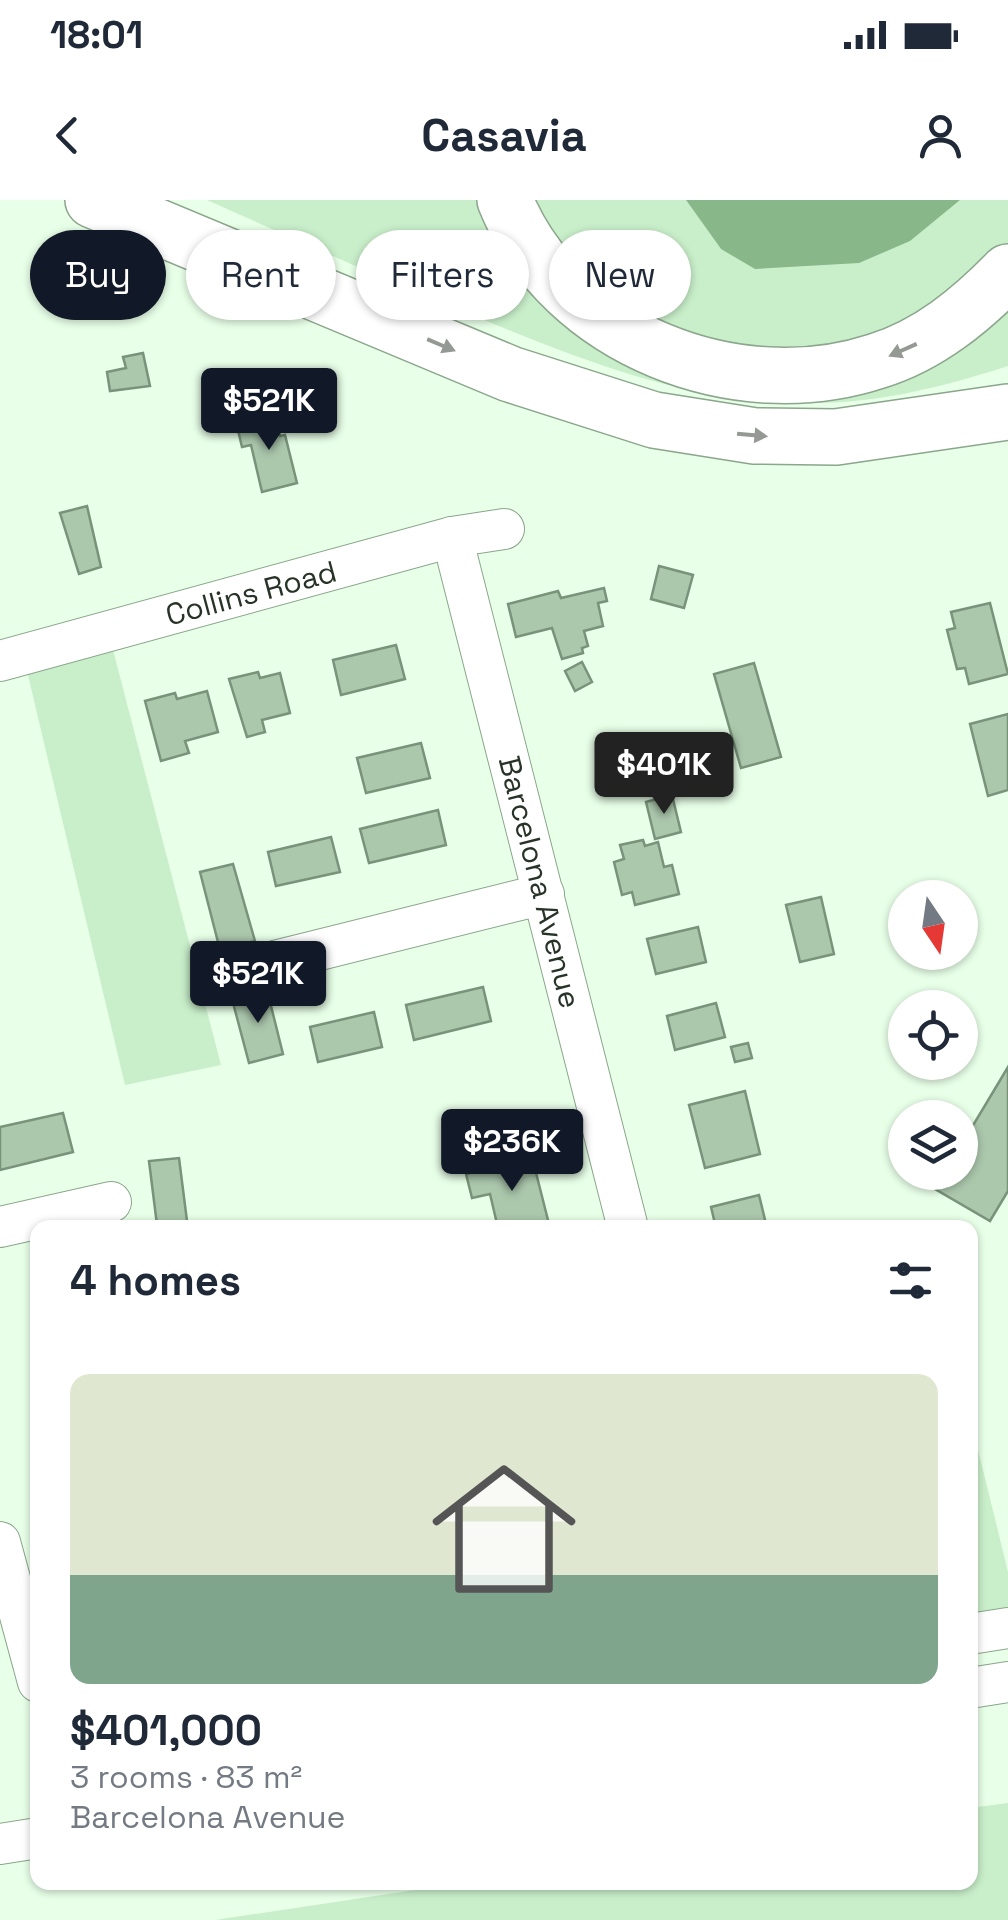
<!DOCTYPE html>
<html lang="en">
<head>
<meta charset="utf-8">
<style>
	:root { --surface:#fff; --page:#f6f6f7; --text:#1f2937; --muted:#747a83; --accent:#111827 }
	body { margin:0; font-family:"Space Grotesk",sans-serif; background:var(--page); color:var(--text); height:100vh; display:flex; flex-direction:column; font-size:38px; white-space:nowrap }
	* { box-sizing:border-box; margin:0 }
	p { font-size:32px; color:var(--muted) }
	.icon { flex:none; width:55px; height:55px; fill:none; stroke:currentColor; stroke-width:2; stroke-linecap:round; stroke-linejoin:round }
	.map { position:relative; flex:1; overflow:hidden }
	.drawer { position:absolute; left:30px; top:1020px; width:948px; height:670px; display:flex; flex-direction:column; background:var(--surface); border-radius:20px; box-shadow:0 2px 8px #0004 }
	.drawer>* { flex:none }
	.top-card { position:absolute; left:30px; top:30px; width:950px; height:90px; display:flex; gap:20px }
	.needle { width:65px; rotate:167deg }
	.tools { position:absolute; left:888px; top:680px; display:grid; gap:20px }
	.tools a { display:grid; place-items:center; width:90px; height:90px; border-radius:50%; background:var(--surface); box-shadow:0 2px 8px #0004; font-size:50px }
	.price { position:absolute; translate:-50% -85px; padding:0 22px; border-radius:10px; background:var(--accent); color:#fff; font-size:32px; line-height:65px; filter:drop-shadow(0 2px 5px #0008) }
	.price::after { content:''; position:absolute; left:50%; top:60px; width:30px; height:22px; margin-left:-15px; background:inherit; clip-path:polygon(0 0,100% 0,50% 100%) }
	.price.active { background:#222; color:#fff }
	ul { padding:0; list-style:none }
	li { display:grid; align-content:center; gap:20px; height:530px; padding:0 40px }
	li span { display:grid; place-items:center; height:310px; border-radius:20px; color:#555 }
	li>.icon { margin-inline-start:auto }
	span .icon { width:180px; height:180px; fill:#fffc; stroke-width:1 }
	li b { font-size:42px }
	h2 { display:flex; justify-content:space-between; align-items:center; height:120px; padding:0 40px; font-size:42px }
	.tag { padding:0 35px; border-radius:45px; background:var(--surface); box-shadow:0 2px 8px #0004; font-size:35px; line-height:90px }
	.tag.active { background:var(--accent); color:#fff }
	.status { display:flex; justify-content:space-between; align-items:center; height:70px; padding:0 50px; background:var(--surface); direction:ltr }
	.status svg { height:28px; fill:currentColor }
	header { display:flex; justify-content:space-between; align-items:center; height:130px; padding:0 40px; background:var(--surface); font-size:45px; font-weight:600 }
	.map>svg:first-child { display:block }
</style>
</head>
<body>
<div class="status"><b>18:01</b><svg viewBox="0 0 49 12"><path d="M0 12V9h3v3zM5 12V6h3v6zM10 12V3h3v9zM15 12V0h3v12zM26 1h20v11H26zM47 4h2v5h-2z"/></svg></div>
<header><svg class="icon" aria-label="back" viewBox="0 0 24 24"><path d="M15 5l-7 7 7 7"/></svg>Casavia<svg class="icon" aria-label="person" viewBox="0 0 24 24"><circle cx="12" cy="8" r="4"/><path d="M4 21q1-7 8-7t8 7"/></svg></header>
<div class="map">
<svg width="1008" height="1720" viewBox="0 0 1008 1720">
	<rect width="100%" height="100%" fill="#e8ffe8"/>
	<g fill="#c9efca">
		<path d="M207,0h288l29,54 227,134 257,-97v75c-62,20 -128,37 -193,37 -121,2 -226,-40 -336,-85 -92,-37 -182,-78 -272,-118z"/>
		<polygon points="526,0 686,0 721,49 960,0 1008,0 1008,54 919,130 753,162 610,105"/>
		<polygon points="112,446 221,865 125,885 27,471"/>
		<polygon points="970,1217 1008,1372 1008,1414 970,1421"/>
		<polygon points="1008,1603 1008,1720 215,1720 468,1682 970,1682 970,1608"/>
	</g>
	<polygon fill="#88b78a" points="686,0 960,0 910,41 859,63 755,69 721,49"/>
	<g fill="#abc7ac" stroke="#789379" stroke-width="2.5">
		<polygon points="143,153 150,186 110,191 107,172 126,168 123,157"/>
		<polygon points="275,216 280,236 285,235 297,283 262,292 251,245 242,247 237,226"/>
		<polygon points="87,306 101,367 79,374 60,313"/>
		<polygon points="659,366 693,375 684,408 651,399"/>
		<polygon points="604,388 607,401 598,403 603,426 584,431 588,446 582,448 583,453 562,459 552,428 516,437 508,404 558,391 561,398"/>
		<polygon points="990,403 1008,474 969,484 965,468 957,469 947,430 955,428 951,412"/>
		<polygon points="396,445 405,479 341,495 333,460"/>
		<polygon points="582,462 592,482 575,491 565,471"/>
		<polygon points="754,463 781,557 741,568 714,474"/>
		<polygon points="258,472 260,478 280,473 290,513 262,520 265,532 247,537 229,479"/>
		<polygon points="207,491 218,532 185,541 189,553 161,561 145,501 175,493 177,499"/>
		<polygon points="1008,514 1008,590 988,596 970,524"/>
		<polygon points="421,543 430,578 366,593 357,558"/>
		<polygon points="672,595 681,632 655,639 646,602"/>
		<polygon points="438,610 446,645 369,663 360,629"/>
		<polygon points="331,637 340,672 276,686 268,652"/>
		<polygon points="643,640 645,646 658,642 664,667 672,665 679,694 635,705 632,692 622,695 614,662 624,659 620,645"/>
		<polygon points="233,664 255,741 220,750 200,672"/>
		<polygon points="821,697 834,754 800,762 786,705"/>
		<polygon points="698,727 706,762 656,774 647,739"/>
		<polygon points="483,787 491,821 414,840 406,805"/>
		<polygon points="267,790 283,854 249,863 232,799"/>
		<polygon points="716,803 725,837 675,850 667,816"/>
		<polygon points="374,812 382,847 318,862 310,827"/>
		<polygon points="748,843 752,858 735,862 731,847"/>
		<polygon points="1008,867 1008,991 990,1021 935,989 945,972 960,972 960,947"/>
		<polygon points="745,891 760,954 705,968 689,905"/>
		<polygon points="63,913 73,952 0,970 0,927"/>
		<polygon points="532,957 550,1028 498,1028 490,994 472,998 466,974"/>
		<polygon points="179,958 187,1021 157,1025 149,961"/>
		<polygon points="759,995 767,1028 716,1028 711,1007"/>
	</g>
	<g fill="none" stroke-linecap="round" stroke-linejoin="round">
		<defs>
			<g id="minor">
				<polyline points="452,337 628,1028"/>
				<polyline points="0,461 452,337 504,329"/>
				<polyline points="275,761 544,694"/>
				<polyline points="0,1027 111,1002"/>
				<polyline points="0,1342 38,1482"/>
				<polyline points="970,1434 1008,1428"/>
				<polyline points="970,1488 1008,1482"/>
				<polyline points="0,1644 38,1638"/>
			</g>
			<g id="highway">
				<polyline points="93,0 510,174 654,220 755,236 836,237 1008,212"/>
				<path d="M505,0c57,141 233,207 372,161 52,-16 94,-51 131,-89"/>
			</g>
		</defs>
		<use href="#minor" stroke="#8ba68c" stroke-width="42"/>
		<use href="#highway" stroke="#8ba68c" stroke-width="58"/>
		<use href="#minor" stroke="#fff" stroke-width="40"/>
		<use href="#highway" stroke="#fff" stroke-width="55"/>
	</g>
	<defs><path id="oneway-solid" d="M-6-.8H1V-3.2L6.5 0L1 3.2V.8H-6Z" transform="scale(2.5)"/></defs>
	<g fill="#949994">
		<use href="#oneway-solid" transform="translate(441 145) rotate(23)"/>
		<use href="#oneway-solid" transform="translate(903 150) rotate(156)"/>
		<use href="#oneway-solid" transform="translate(752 235) rotate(5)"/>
	</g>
	<g text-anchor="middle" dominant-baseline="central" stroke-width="8" stroke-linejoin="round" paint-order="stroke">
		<g font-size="30" fill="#283328" stroke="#fff">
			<text transform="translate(251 393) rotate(-15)">Collins Road</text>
			<text transform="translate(540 682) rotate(76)">Barcelona Avenue</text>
		</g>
	</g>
</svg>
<div class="tools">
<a><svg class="needle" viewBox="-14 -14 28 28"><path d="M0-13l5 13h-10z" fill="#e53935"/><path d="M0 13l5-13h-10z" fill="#747a83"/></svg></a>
<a><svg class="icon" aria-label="locate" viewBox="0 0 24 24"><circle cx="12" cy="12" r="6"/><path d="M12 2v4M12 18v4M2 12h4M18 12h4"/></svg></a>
<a><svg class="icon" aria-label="layers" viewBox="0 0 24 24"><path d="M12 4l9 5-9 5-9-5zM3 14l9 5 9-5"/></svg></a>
</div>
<b class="price" style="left:269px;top:253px">$521K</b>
<b class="price active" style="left:664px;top:617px">$401K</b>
<b class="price" style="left:258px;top:826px">$521K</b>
<b class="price" style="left:512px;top:994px">$236K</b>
<div class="top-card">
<a class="tag active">Buy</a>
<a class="tag">Rent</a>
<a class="tag">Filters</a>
<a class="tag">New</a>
</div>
<section class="drawer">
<h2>4 homes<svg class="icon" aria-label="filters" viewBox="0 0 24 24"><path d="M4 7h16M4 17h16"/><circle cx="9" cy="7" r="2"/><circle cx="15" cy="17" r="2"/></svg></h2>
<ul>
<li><span style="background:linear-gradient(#dfe7d0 65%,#7fa58c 0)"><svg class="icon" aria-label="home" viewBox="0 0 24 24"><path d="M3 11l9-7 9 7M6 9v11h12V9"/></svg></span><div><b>$401,000</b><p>3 rooms · 83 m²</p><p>Barcelona Avenue</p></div></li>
</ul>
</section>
</div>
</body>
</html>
